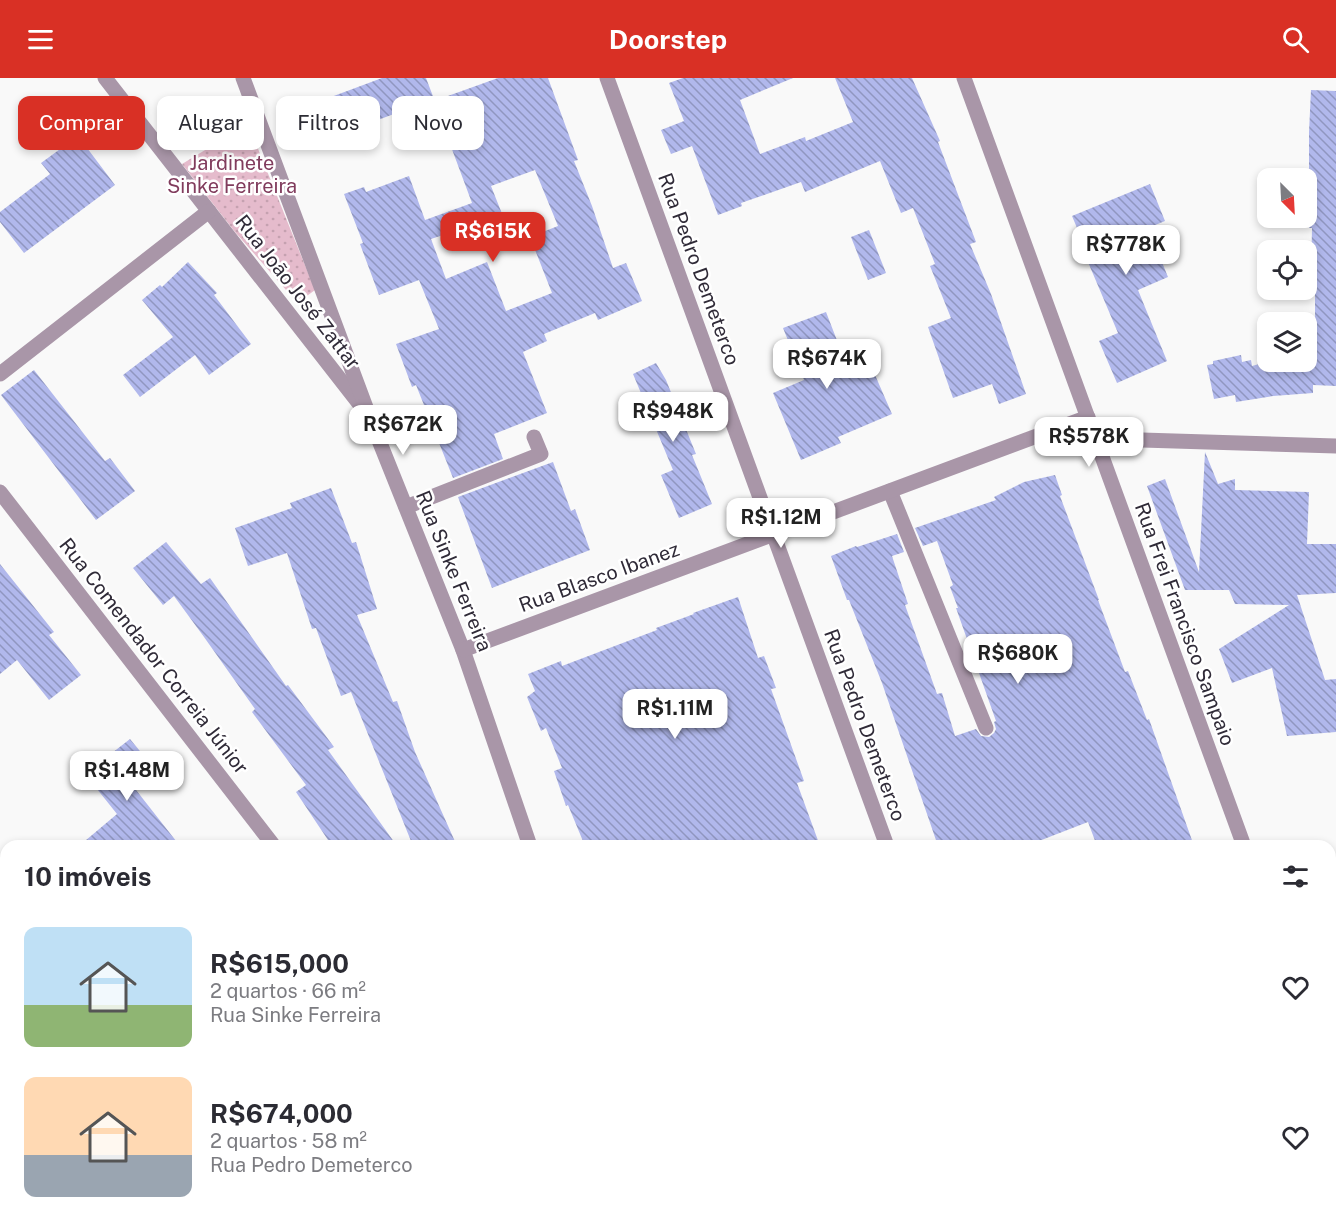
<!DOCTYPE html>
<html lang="pt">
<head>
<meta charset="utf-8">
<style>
	:root { --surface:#fff; --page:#f7f7f7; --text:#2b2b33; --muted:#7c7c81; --accent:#d93025 }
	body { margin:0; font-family:"Public Sans",sans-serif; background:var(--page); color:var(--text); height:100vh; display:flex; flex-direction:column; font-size:22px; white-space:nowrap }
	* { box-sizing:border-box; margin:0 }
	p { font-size:20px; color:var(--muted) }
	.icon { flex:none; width:33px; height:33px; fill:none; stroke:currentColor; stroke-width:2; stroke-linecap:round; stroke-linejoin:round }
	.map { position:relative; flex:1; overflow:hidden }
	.panel { position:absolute; left:0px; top:762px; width:1336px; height:386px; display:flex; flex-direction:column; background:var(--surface); border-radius:18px 18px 0 0; box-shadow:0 3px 9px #0003 }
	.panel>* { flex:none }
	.top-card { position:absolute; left:18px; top:18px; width:600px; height:54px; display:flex; gap:12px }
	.needle { width:39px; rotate:156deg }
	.buttons { position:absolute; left:1257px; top:90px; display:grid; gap:12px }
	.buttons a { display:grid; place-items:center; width:60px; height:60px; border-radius:12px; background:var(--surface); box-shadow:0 3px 9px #0003; font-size:30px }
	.price { position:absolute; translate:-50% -51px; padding:0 14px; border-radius:12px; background:#fff; color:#222; font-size:20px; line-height:39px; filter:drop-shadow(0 2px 3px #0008) }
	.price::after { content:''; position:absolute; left:50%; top:36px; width:18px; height:14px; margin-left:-9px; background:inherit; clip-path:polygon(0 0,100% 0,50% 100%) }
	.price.current { background:var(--accent); color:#fff }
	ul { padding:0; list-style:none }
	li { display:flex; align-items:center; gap:18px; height:150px; padding:0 24px }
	li span { display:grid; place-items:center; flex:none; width:168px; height:120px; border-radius:12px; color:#555 }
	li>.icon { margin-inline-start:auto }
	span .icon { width:72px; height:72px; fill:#fffc; stroke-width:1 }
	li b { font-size:26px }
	h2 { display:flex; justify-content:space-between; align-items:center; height:72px; padding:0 24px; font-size:26px }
	.pill { padding:0 21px; border-radius:12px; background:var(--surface); box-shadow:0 3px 9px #0003; font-size:21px; line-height:54px }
	.pill.current { background:var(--accent); color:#fff }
	header { display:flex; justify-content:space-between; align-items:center; height:78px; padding:0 24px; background:var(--accent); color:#fff; font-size:27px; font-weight:700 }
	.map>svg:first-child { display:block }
</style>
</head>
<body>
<header><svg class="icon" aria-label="menu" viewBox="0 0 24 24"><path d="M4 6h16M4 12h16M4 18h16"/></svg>Doorstep<svg class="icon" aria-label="search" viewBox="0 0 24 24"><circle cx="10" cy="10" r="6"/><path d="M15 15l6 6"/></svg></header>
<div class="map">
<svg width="1336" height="1147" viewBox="0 0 1336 1147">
	<defs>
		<pattern id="park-dots" width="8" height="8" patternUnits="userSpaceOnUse" patternTransform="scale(1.5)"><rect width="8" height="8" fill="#e5bbcc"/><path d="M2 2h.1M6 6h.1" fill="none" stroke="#c5a1b0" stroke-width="1.8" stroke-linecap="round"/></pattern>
		<pattern id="building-back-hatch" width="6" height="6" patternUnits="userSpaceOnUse" patternTransform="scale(1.5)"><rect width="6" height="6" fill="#b1b8ec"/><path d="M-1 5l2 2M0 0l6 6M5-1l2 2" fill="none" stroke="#9096c0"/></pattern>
	</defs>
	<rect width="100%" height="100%" fill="#f9f9f9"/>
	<g fill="url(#park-dots)">
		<polygon points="248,46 315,212 300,223 294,221 235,154 182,86"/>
		<polygon points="315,1142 633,1142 635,1147 308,1147"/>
	</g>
	<g fill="url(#building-back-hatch)" fill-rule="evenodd">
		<polygon points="382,0 426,0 434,21 311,67 300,38 318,31 315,25"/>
		<path d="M498,0h50l30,82 -4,1 18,45 21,62 13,-5 16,38 -44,19 -3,-7 -51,21 3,7 -24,11 24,61 -53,21 9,25 -50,19 -37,-93 -4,2 -16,-43 43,-15 -20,-49 -40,15 -19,-51 3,-1 -19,-49 20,-7 2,5 43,-16 16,44 47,-17 -38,-102zM535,92l23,56 -28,11 22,56 -46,18 -19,-49 -41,17 -15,-40 48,-16 10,25 23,-9 -21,-53z"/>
		<polygon points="683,0 793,0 740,22 760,76 805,59 806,63 853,44 835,0 912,0 940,63 938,64 976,164 970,166 991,216 1026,316 999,326 992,306 953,320 928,249 951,240 930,188 935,186 913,130 901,135 880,83 805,114 801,104 741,125 742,128 718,137 692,68 671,76 661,52 684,43 669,5"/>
		<polygon points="1311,12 1336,13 1336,308 1313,307 1313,315 1273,318 1236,324 1235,317 1214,321 1207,287 1213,286 1213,283 1241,277 1242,284 1251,282 1252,288 1266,284 1306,284 1306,266 1315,266 1315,200 1311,200 1312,150 1309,150 1309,54"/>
		<polygon points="78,58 115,107 24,175 0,144 0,134 50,96 41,85"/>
		<polygon points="1150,106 1165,143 1148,150 1168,199 1138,212 1167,283 1117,305 1099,263 1118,255 1088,184 1091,183 1072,138"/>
		<polygon points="869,152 886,195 868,202 851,159"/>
		<polygon points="188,184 217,215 214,217 251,266 209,297 195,277 140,319 123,297 173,259 142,222 160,207 162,209"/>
		<polygon points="826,234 845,283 865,274 892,336 838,359 841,365 801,382 773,315 804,302 783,250"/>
		<polygon points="656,285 666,302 696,376 692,377 712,426 679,440 661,397 673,392 633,296"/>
		<polygon points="34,292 105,383 110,380 135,413 96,442 1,317"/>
		<polygon points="1205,374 1218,406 1235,401 1235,412 1309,414 1307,466 1336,466 1336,515 1297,517 1325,602 1336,601 1336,654 1287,658 1272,590 1232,605 1219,571 1289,527 1235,526 1229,512 1185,512 1147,408 1165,401 1199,494"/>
		<polygon points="553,384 571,433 575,431 590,472 492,510 458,419"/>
		<polygon points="1055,397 1062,417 1060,418 1099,522 1098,522 1125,594 1128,593 1147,642 1149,641 1194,768 1097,768 1088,744 1026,768 938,768 882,605 849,522 847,522 831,478 856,468 857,469 897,456 904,474 892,478 908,526 905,527 937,616 942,615 955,658 976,651 981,658 989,659 994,655 996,651 994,644 996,643 956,530 958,530 950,509 953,507 937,463 923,468 915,450 996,422 994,419 1024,404"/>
		<polygon points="331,410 352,465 356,464 377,531 357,537 393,624 397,623 415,674 457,768 413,768 351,614 341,618 316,550 312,551 287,475 248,488 235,450 292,430 290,425"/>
		<polygon points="166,464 201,506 210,500 286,608 288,607 334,669 328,672 397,768 332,768 296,714 306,707 252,634 255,631 204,559 174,518 163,527 133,490"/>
		<polygon points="0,486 54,554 49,557 81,597 49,622 17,582 0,596"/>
		<polygon points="738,519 758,580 764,578 776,610 771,611 804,703 797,705 820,768 585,768 568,727 566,728 554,693 562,690 546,650 541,653 527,619 535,613 528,596 561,583 562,588 657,552 656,550 694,536 693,535"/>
		<polygon points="130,661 158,695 136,712 180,768 79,768 117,736 85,696"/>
	</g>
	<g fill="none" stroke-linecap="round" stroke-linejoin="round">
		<g stroke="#a996a8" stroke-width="15">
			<polyline points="890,413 986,650"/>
			<polyline points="406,429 541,376 534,359"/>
		</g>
		<g stroke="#a996a8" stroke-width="15">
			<polyline points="105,0 361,328"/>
			<polyline points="243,0 370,340 463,572 530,768"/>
			<polyline points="607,0 887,768"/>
			<polyline points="964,0 1244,768"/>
			<polyline points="0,296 209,133"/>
			<polyline points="1096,362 1142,362 1336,368"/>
			<polyline points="0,414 274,768"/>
			<polyline points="463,572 1088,339"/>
			<polyline points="0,956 6,964"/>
			<polyline points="1330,1005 1336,1020"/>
			<polyline points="145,1142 149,1147"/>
			<polyline points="657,1142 659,1147"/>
			<polyline points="1023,1142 1025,1147"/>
			<polyline points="269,1147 276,1142"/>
		</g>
	</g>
	<g text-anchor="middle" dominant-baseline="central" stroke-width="5" stroke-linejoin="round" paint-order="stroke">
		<g font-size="20" fill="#813c5d" stroke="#fff">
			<text x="232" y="85">Jardinete<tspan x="232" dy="23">Sinke Ferreira</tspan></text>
		</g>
		<g font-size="20" fill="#302b38" stroke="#fff">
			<text transform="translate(699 191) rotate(70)">Rua Pedro Demeterco</text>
			<text transform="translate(298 214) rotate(52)">Rua João José Zattar</text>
			<text transform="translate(454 493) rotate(68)">Rua Sinke Ferreira</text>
			<text transform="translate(599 499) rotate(-20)">Rua Blasco Ibanez</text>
			<text transform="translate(1185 546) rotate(70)">Rua Frei Francisco Sampaio</text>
			<text transform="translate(154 578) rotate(52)">Rua Comendador Correia Júnior</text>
			<text transform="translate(865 647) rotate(70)">Rua Pedro Demeterco</text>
		</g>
	</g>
</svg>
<div class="buttons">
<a><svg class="needle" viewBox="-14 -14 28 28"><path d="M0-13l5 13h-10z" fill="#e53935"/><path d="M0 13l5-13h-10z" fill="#7c7c81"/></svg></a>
<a><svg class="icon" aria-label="locate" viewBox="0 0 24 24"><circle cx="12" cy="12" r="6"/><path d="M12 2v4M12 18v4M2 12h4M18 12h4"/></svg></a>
<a><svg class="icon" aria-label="layers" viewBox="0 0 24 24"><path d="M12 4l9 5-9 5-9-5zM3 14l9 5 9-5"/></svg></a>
</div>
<b class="price current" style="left:493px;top:185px">R$615K</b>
<b class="price" style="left:1126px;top:198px">R$778K</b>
<b class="price" style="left:827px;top:312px">R$674K</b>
<b class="price" style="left:673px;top:365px">R$948K</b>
<b class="price" style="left:403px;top:378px">R$672K</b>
<b class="price" style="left:1089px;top:390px">R$578K</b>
<b class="price" style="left:781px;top:471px">R$1.12M</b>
<b class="price" style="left:1018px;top:607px">R$680K</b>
<b class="price" style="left:675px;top:662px">R$1.11M</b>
<b class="price" style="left:127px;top:724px">R$1.48M</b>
<div class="top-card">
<a class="pill current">Comprar</a>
<a class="pill">Alugar</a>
<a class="pill">Filtros</a>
<a class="pill">Novo</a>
</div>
<section class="panel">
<h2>10 imóveis<svg class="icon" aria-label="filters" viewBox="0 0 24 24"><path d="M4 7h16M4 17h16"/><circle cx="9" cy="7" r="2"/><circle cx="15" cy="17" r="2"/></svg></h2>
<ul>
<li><span style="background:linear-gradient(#bfe0f5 65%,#8fb573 0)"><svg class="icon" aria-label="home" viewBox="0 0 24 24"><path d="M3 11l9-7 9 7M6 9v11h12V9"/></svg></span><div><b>R$615,000</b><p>2 quartos · 66 m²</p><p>Rua Sinke Ferreira</p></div><svg class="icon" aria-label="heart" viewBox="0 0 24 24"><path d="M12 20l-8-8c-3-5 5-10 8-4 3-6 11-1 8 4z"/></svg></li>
<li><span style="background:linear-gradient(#ffd9b3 65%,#9aa5b1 0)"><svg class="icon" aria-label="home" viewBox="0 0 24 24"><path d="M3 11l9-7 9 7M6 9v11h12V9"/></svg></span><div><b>R$674,000</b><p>2 quartos · 58 m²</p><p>Rua Pedro Demeterco</p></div><svg class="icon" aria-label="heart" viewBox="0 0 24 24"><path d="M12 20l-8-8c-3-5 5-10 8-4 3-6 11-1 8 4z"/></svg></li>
</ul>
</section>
</div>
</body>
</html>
